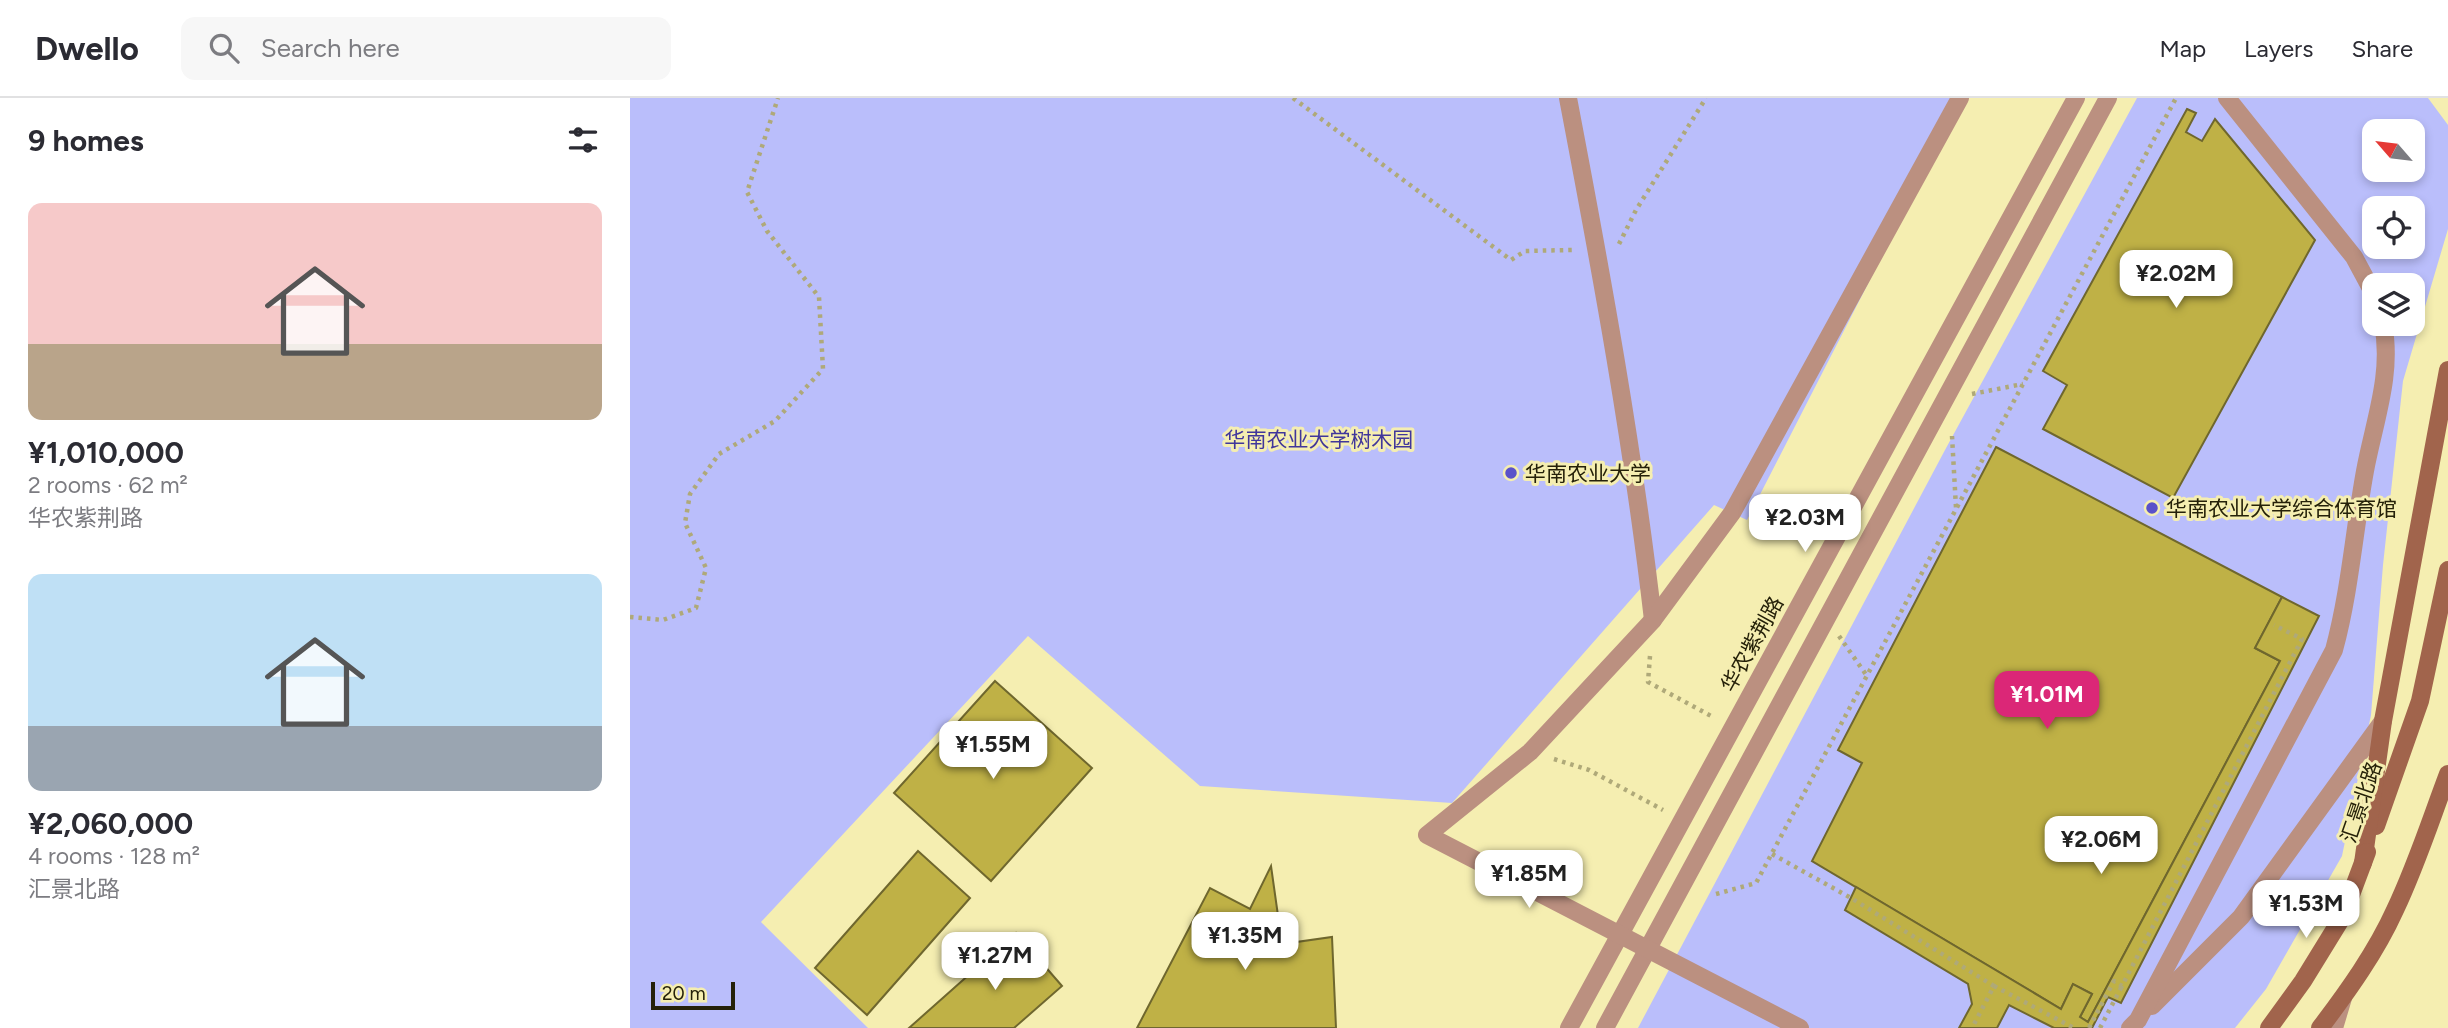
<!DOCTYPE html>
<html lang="en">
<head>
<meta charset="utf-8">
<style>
	:root { --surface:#fff; --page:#f7f7f7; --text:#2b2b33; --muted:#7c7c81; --line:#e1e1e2; --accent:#db2777 }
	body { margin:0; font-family:Figtree,"Noto Sans SC",sans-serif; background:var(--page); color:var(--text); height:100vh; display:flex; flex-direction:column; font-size:26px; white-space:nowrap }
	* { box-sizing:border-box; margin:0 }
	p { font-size:23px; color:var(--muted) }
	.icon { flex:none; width:38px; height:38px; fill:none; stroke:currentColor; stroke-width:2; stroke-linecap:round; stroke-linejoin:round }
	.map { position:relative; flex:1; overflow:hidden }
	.details { display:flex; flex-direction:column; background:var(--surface); width:630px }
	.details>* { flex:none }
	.needle { width:46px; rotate:298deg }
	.buttons { position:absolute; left:1732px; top:21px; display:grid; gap:14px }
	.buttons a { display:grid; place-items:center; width:63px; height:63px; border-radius:14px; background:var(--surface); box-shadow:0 4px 10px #0003; font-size:35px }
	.scale { position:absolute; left:21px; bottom:18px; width:84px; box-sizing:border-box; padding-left:7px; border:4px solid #252109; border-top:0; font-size:19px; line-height:24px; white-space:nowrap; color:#252109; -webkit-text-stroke:5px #f5eeb1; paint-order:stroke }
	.price { position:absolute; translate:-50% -60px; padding:0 16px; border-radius:14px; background:#fff; color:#222; font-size:23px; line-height:46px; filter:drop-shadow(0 2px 4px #0008) }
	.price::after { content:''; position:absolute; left:50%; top:42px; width:21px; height:16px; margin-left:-10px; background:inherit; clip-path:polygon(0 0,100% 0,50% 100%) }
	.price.current { background:var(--accent); color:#fff }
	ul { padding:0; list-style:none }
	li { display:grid; align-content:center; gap:14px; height:371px; padding:0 28px }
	li span { display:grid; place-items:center; height:217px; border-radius:14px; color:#555 }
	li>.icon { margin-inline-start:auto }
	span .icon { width:126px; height:126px; fill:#fffc; stroke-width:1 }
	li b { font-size:30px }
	h2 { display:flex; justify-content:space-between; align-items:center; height:84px; padding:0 28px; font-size:30px }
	header { display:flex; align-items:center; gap:42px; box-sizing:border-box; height:98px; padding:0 35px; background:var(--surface); border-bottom:2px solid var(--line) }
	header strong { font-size:33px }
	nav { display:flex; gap:38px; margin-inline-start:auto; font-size:24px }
	.search { width:490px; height:63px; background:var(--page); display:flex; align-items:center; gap:18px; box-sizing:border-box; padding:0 24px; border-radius:14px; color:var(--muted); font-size:26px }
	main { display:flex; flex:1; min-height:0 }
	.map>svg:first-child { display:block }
</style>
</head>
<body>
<header>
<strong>Dwello</strong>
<div class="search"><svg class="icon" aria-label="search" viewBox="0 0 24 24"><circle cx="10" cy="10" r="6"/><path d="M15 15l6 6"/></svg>Search here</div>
<nav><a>Map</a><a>Layers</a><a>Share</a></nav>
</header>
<main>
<section class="details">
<h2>9 homes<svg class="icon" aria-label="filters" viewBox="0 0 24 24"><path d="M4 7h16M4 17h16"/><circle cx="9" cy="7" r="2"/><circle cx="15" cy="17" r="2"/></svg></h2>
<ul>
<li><span style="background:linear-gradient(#f6c9c9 65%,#b9a48a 0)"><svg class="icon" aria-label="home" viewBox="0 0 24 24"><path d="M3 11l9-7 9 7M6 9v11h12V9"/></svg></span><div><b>¥1,010,000</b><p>2 rooms · 62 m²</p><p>华农紫荆路</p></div></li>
<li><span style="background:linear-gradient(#bfe0f5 70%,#9aa5b1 0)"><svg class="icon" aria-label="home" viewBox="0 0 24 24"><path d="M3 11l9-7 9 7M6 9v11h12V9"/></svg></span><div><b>¥2,060,000</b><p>4 rooms · 128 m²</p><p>汇景北路</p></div></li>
</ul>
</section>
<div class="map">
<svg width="1818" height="930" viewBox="0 0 1818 930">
	<rect width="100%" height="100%" fill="#f5eeb1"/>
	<g fill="#babefb" fill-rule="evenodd">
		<polygon points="0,0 1333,0 1117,422 1084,407 822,705 570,688 398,538 131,824 238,930 0,930"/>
		<path d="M1507,0h291l20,27v104l-45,152 -20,184 -12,150 -29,141 -76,133 -31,39h-597l307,-578zM1745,33h38v39h-38zM1745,110h38v39h-38zM1745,187h38v39h-38z"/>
	</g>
	<g fill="#bfb146" stroke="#6f672e" stroke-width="2">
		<polygon points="1557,11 1566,15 1556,34 1572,43 1585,21 1685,142 1543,400 1413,331 1437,287 1413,273"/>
		<polygon points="1366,349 1652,499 1625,550 1650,563 1458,924 1450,919 1462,896 1443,886 1431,911 1182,763 1232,665 1208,652"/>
		<polygon points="1652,499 1689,518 1491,905 1478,899 1462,930 1424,930 1379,907 1367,930 1329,930 1342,906 1338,886 1215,812 1226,789 1431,911 1443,886 1462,896 1450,919 1458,924 1650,563 1625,550"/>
		<polygon points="365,583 462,670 361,783 264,695"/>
		<polygon points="288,753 340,800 237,917 185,870"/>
		<polygon points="641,768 652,846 702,839 706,930 507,930 580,790 620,811"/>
		<polygon points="386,835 432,888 384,930 279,930"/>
	</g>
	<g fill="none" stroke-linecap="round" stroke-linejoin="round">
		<g stroke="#afa979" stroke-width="4.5" stroke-dasharray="3.5 5" stroke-linecap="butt">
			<polyline points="663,0 881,162 895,153 942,152 945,155"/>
			<polyline points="989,146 1006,112 1076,0"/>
			<polyline points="1342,296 1393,286"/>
			<polyline points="1322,338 1326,410"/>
			<polyline points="0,519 33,522 66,510 76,470 55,425 60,396 89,356 145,323 193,271 189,199 137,133 117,94 148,0"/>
			<polyline points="1209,538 1237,578"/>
			<polyline points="1020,558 1018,584 1083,619"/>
			<polyline points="924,661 959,672 1033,712"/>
			<polyline points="1142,756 1221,800 1364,888 1342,930"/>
			<polyline points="1086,796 1126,785 1546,0"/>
			<polyline points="1364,888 1444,930"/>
			<polyline points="1459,930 1484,883 1492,888 1672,541 1644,527"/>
			<polyline points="1470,930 1492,888"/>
		</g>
		<path stroke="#bb9080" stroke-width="18" d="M938,0c33,173 65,347 85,522"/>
		<g stroke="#bb9080" stroke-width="18">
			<polyline points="1597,0 1724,159 1745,198"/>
			<polyline points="1522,908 1611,819 1753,623"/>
			<polyline points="939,930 1446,0"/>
			<polyline points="975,930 1478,0"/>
			<polyline points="1170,930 797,737 900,654 1023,522 1102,415 1330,0"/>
			<path d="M1500,930l8,-8 196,-370c16,-59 20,-119 31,-179 9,-49 28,-97 18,-147"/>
			<polyline points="1704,930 1713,900"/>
		</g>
		<g stroke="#a1644c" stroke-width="18">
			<polyline points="1746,728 1790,603 1818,472"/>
			<polyline points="1733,765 1753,623 1818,272"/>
			<polyline points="1639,930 1673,883 1713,818 1737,754"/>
			<path d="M1690,930c28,-37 56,-76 75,-118 21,-44 36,-91 53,-136"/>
		</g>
	</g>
	<g fill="#5a51c9" stroke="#f5eeb1" stroke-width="2.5">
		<circle cx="881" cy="375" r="7"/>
		<circle cx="1522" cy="410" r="7"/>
	</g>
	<g text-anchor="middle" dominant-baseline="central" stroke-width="6" stroke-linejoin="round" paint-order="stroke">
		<g font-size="21" fill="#40369b" stroke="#f5eeb1">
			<text x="689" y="341">华南农业大学树木园</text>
		</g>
		<g font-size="21" fill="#252109" stroke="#f5eeb1" text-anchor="start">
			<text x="895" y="375">华南农业大学</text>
			<text x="1536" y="410">华南农业大学综合体育馆</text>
		</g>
		<g font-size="21" fill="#252109" stroke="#f5eeb1">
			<text transform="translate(1122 546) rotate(-61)">华农紫荆路</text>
			<text transform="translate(1731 704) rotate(-71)">汇景北路</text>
		</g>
	</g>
</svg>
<div class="buttons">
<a><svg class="needle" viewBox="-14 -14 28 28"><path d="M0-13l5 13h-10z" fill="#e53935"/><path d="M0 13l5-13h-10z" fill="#7c7c81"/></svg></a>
<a><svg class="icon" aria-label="locate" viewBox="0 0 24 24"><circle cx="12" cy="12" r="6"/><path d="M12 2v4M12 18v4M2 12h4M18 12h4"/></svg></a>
<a><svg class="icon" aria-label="layers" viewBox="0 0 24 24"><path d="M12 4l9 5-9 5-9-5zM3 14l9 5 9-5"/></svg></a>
</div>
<div class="scale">20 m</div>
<b class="price" style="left:1546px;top:212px">¥2.02M</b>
<b class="price" style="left:1175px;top:456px">¥2.03M</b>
<b class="price current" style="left:1417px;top:633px">¥1.01M</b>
<b class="price" style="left:363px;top:683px">¥1.55M</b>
<b class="price" style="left:1471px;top:778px">¥2.06M</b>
<b class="price" style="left:899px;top:812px">¥1.85M</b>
<b class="price" style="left:1676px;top:842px">¥1.53M</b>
<b class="price" style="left:615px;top:874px">¥1.35M</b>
<b class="price" style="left:365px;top:894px">¥1.27M</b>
</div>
</main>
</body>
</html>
